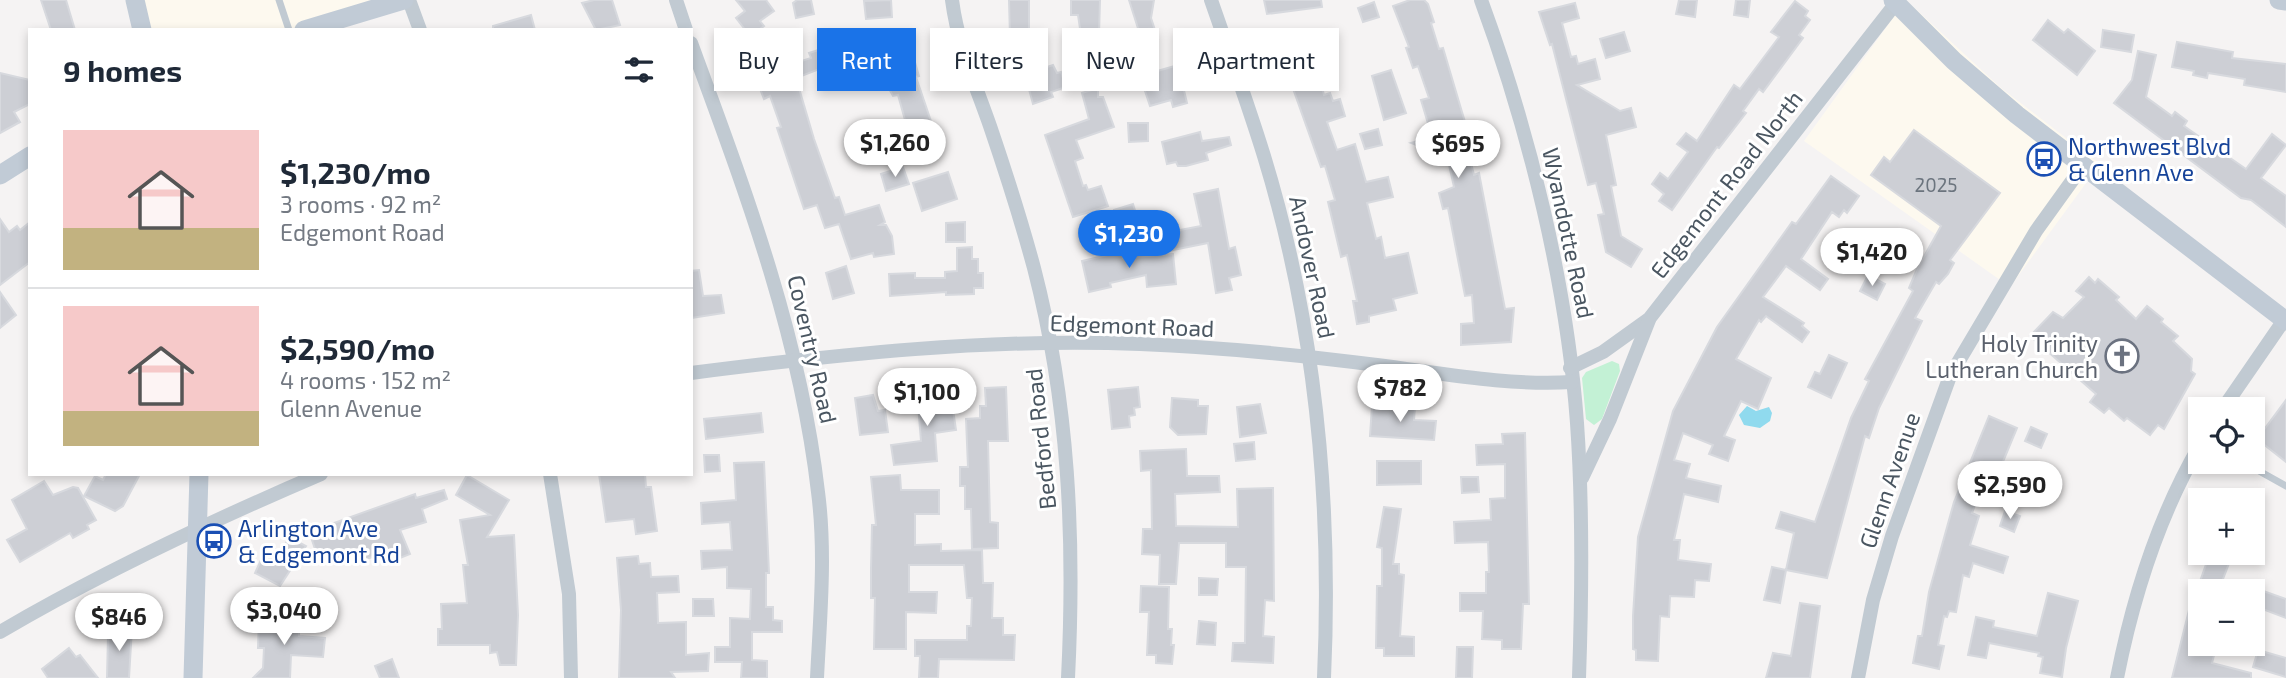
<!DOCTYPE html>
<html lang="en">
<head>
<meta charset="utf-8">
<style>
	:root { --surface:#fff; --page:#f2f2f3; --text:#1f2937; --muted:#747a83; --line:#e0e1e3; --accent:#1a73e8 }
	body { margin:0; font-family:"Exo 2",sans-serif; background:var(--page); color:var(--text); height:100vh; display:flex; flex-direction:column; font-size:26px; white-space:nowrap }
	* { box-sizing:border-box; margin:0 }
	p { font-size:23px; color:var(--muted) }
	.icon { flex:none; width:38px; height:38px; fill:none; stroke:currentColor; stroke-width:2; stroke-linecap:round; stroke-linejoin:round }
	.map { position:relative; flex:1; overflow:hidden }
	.sheet { position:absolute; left:28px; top:28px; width:665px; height:448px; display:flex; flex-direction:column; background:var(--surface); border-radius:0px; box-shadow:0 4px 10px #0003 }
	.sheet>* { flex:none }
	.hud { position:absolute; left:714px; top:28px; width:665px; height:63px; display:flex; gap:14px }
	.tools { position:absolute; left:2188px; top:397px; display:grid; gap:14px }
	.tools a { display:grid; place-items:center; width:77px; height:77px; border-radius:0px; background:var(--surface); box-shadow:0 4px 10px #0003; font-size:35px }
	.price { position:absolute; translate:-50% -60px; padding:0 16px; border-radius:24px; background:#fff; color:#222; font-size:23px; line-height:46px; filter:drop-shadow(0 2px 4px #0008) }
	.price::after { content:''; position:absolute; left:50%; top:42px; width:21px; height:16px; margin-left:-10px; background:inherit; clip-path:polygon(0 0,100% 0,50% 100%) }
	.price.on { background:var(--accent); color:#fff }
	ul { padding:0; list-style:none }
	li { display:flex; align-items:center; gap:21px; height:175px; padding:0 35px }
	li+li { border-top:2px solid var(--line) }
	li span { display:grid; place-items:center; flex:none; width:196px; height:140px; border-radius:0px; color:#555 }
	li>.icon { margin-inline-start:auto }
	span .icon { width:84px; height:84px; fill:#fffc; stroke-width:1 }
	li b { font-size:30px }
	h2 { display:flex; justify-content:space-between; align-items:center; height:84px; padding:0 35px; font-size:30px }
	.pill { padding:0 24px; border-radius:0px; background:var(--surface); box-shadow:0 4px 10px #0003; font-size:24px; line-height:63px }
	.pill.on { background:var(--accent); color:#fff }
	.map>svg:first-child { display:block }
</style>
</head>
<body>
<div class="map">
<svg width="2286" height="678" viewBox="0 0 2286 678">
	<rect width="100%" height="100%" fill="#f5f3f3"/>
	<g fill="#fdf9ef">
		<polygon points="133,0 403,0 303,30 144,30"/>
		<polygon points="1906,0 2001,88 2100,164 2010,287 1804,141"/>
	</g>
	<polygon fill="#c3f1d5" points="1612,361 1619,364 1620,371 1602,419 1594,425 1586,419 1582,378 1586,372"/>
	<polygon fill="#90daee" points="1747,406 1756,411 1769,407 1772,413 1770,421 1760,428 1744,425 1739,415"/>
	<g fill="#cdcfd5" stroke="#d7d9de" stroke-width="2">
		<polygon points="41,0 66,0 75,30 51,30"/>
		<polygon points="594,0 612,0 620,25 596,30 582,3"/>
		<polygon points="736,0 766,0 774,11 760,21 764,26 750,36 736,18 745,11"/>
		<polygon points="797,0 811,0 814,14 796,18 793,3"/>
		<polygon points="891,0 892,17 866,19 864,1"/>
		<polygon points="1009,0 1029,0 1029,36 1010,37"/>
		<polygon points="1071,0 1100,0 1099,35 1081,35 1078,15 1071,15"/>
		<polygon points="1129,0 1154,0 1151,18 1158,39 1143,44"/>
		<polygon points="1264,0 1321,0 1322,7 1267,14"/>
		<polygon points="1410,0 1424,0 1428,4 1434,22 1431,23 1439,49 1443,48 1462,112 1470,138 1467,147 1474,175 1479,173 1505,309 1514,308 1511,342 1461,345 1461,324 1474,323 1472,295 1465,296 1448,208 1443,209 1439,193 1454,187 1447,156 1442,157 1440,149 1432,151 1411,143 1432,137 1421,100 1429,98 1418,66 1413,68 1406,48 1409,47 1393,6"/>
		<polygon points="1679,0 1697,0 1695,17 1676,14"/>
		<polygon points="1736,0 1750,0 1748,17 1734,15"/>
		<polygon points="1795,1 1808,11 1805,16 1810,20 1799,35 1803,38 1763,92 1759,89 1743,111 1746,113 1719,148 1717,147 1672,210 1659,201 1664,194 1652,184 1660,173 1668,179 1688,152 1677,144 1686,133 1697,141 1734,85 1740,89 1779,37 1771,32"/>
		<polygon points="1374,2 1379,17 1363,22 1358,8"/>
		<polygon points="1575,3 1579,18 1562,23 1571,57 1576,56 1578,64 1595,59 1600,79 1577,85 1620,111 1631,108 1636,127 1606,135 1616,185 1611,186 1621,236 1642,249 1631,267 1606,252 1598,215 1604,214 1596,183 1588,185 1552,44 1550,45 1539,12"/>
		<polygon points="531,15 535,30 493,30 493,26"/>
		<polygon points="2048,20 2064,33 2068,29 2095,51 2077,75 2033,40"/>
		<polygon points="2103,30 2134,35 2131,52 2101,47"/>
		<polygon points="1624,32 1630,51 1606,58 1600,39"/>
		<polygon points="2177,42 2233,52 2232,58 2286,64 2286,92 2244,85 2245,79 2208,73 2207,78 2193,75 2194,71 2172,67"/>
		<polygon points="825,48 830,65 796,78 814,139 835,198 839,197 845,215 879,205 885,222 880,225 886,225 892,236 894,254 874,257 873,253 851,259 839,224 825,228 817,205 804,209 777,128 781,127 770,96 764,99 755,76 811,58 809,53"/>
		<polygon points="1301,48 1302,52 1312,48 1324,95 1330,93 1333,101 1340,99 1345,116 1327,122 1337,150 1355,144 1366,182 1388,177 1393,197 1367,203 1376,239 1381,237 1385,258 1408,253 1417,293 1393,299 1396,310 1369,316 1369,322 1357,324 1353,301 1357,301 1347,255 1341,257 1328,202 1335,200 1325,166 1321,167 1286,69 1283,55"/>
		<polygon points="901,49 905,61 914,59 919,76 916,77 935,133 923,136 927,152 910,156 905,139 910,138 898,95 893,96 888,87 877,56"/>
		<polygon points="853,50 856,67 838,69 834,53"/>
		<polygon points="2138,51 2156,55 2146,97 2172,116 2175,112 2187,121 2184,126 2246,169 2272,134 2286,145 2261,178 2286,196 2286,227 2251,200 2241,198 2114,103 2132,80"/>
		<polygon points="1035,62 1038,70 1053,65 1057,73 1061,72 1066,87 1051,92 1053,97 1033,104 1023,67"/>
		<polygon points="1178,65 1187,103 1173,107 1171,100 1150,106 1140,76"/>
		<polygon points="1391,70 1406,113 1384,120 1372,76"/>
		<polygon points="0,73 30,80 30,104 14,112 20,122 0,133"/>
		<polygon points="1098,88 1098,97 1103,97 1114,127 1076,140 1083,158 1075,161 1083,186 1086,185 1088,190 1101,186 1108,206 1073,217 1045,135 1089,119 1082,93"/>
		<polygon points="1128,123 1148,123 1148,141 1129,142"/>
		<polygon points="1378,129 1382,145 1365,149 1360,134"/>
		<polygon points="1914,130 2000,193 1950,260 1954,263 1948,274 1939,284 1936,282 1915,318 1922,321 1879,408 1869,438 1865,436 1827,578 1786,570 1780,603 1764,600 1772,567 1786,570 1794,533 1776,528 1781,512 1815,522 1851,418 1869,381 1865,379 1913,291 1909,288 1917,269 1941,226 1871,175 1884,157 1890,162"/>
		<polygon points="1200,132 1202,141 1229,137 1231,145 1206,153 1208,160 1186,166 1178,166 1176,162 1167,164 1162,142"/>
		<polygon points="903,167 909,184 886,191 881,174"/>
		<polygon points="948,172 957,199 922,211 913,183"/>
		<polygon points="1831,176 1859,196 1847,213 1844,210 1839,217 1832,212 1801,259 1828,279 1820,290 1786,266 1763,297 1804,323 1802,326 1809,332 1802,342 1766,316 1761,322 1759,320 1736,359 1771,378 1758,409 1741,401 1724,436 1735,440 1728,461 1709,454 1713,445 1683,433 1674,460 1690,464 1686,478 1721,486 1718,502 1684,494 1674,540 1680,540 1678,560 1711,564 1709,581 1695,580 1694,597 1670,596 1669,617 1660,616 1658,661 1636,660 1636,650 1633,649 1633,616 1638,537 1673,411 1717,327 1792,222 1796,224"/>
		<polygon points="1218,189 1229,249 1235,247 1241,275 1229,278 1232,290 1216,293 1208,243 1168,251 1164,233 1201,226 1194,194"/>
		<polygon points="1133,204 1138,220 1119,225 1114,210"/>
		<polygon points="0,219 9,232 17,226 20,230 30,222 30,262 0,285"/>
		<polygon points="965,222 965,242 946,242 946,223"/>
		<polygon points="972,247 972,259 978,259 978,273 983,273 983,288 974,288 974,294 946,295 946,292 890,296 889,274 915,273 915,278 945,278 945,272 957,271 957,248"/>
		<polygon points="1121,252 1123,258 1173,254 1176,284 1147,287 1146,275 1110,283 1111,287 1089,292 1082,261"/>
		<polygon points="846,266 854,293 833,299 826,273"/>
		<polygon points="699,270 703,296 721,295 724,313 691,318 691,271"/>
		<polygon points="1868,275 1885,284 1877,300 1860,291"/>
		<polygon points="2089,277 2095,283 2098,279 2119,297 2116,300 2136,319 2147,306 2163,319 2161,322 2178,336 2173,341 2192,359 2191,371 2195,374 2164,429 2158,425 2150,435 2127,418 2124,421 2109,408 2104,413 2090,402 2096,394 2030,336 2053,312 2063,318 2084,297 2076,291"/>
		<polygon points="0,292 16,315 0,328"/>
		<polygon points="1829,355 1847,363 1831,398 1808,387 1815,372 1820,374"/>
		<polygon points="1006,387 1008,441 988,441 990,522 998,523 998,548 972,549 971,509 965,509 965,486 960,486 960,467 968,467 966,419 980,418 980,406 986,406 985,388"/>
		<polygon points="1138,387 1140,407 1134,408 1135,415 1129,416 1130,427 1112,429 1108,390"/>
		<polygon points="943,389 944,396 951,396 956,430 935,433 937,461 894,465 891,445 921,441 917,392"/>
		<polygon points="873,395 878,411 885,410 888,432 860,435 855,398"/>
		<polygon points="1172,398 1198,400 1198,406 1208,406 1206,434 1178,435 1170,427"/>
		<polygon points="2286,400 2286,462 2257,439"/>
		<polygon points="1260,404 1266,433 1240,437 1237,407"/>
		<polygon points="1372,406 1415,407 1414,420 1436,421 1434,440 1370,436"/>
		<polygon points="761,413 763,432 706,439 704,419"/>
		<polygon points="1989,416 2017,428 2002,464 2031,475 2026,489 1987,473 1972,513 1979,516 1970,545 2008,557 2003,573 1973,563 1969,577 1963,575 1956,612 1949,611 1947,617 1944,616 1938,645 1944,646 1939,669 1913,663 1918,636 1922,636 1929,592 1954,502"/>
		<polygon points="2031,427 2047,434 2041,448 2025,441"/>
		<polygon points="1525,433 1529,604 1523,604 1521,649 1502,649 1502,640 1482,639 1483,611 1460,611 1460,593 1486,593 1486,572 1489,572 1488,542 1455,543 1454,522 1491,520 1490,499 1505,498 1505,464 1477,465 1476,445 1503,444 1502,434"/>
		<polygon points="1254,442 1255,459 1236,461 1234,444"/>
		<polygon points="1186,449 1187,476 1219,476 1220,492 1175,494 1176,526 1238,527 1237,489 1273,488 1274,601 1265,600 1263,636 1274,637 1273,663 1232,661 1233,643 1245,643 1246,567 1226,567 1226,543 1179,543 1176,584 1159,584 1160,555 1142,554 1143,529 1152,529 1151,470 1141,471 1140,451"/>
		<polygon points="704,455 719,455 720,471 705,472"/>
		<polygon points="1377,461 1421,461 1421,484 1377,485"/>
		<polygon points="764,462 769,573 766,573 766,607 773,607 773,620 782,621 782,632 752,632 752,660 767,661 767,678 741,678 742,662 715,662 715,647 730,647 730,618 750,619 751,589 727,588 727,567 702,569 701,551 732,550 730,522 702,524 701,503 736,500 734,463"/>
		<polygon points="106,474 140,474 123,506 115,511 84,496 95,476 103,480"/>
		<polygon points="599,474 645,474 646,487 651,487 657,531 636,534 634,519 606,522"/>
		<polygon points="467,475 509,500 487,537 514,535 518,615 516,665 500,665 497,652 490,653 490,645 438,645 438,629 442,629 441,604 467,603 463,565 468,565 460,520 490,515 456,495"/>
		<polygon points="900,475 901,490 939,490 939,514 915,514 915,545 941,544 941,551 982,550 983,583 993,583 992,618 1003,618 1003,635 1015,635 1014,660 939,659 938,678 919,678 920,656 915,656 915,640 967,640 967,626 971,626 972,598 967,598 964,565 909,565 909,592 937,592 936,613 906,612 906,649 874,649 875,598 871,598 871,569 872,525 876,525 871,477"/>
		<polygon points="1461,477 1478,477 1479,492 1462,493"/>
		<polygon points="44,481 53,495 73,487 78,488 96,520 87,525 89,529 73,538 70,533 20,562 7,540 27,529 12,500"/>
		<polygon points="444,490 447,499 422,509 426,522 400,530 410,554 395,560 391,550 359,562 356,551 320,564 312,540 334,532 331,524 415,494 416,498"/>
		<polygon points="1384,507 1401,509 1393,564 1399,564 1399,574 1404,575 1400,636 1414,637 1414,656 1384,656 1384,648 1376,648 1377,586 1382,586 1382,548 1377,547"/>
		<polygon points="2005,511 2020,516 2014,532 2000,526"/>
		<polygon points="289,537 306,546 280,586 255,573 261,560 266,562 273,548 281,553"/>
		<polygon points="2210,553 2233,553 2218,592 2200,592 2200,644 2217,644 2212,663 2251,673 2251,678 2172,678 2195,586 2198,587"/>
		<polygon points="638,556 639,564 650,563 651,577 678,576 679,592 657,593 658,623 686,622 686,655 709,653 708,671 671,672 675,678 619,678 621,610 617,558"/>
		<polygon points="1199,578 1218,579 1217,595 1199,595"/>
		<polygon points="1141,586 1169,587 1168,629 1172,629 1171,645 1174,645 1172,664 1156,663 1156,655 1147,655 1149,612 1140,612"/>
		<polygon points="2252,587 2286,599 2286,618 2252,605"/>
		<polygon points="2048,593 2078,601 2066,648 2062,677 2040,673 2043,657 2038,656 2039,653 1989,643 1986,658 1968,655 1976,617 1994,621 1993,627 2037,636"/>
		<polygon points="693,599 713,599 714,616 693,616"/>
		<polygon points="1800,603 1820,606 1810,678 1766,678 1773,653 1791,656"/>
		<polygon points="259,619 299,621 299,636 325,638 323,657 291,655 290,678 253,678 263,668 264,648 258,648"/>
		<polygon points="1199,621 1216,623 1215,645 1197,644"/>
		<polygon points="112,627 132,628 129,678 107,678 108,635 111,635"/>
		<polygon points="1457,647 1473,647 1472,678 1456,678"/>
		<polygon points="69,648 76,657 80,655 98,678 48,678 42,669"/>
		<polygon points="2258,650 2286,658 2286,677 2253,667"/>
		<polygon points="392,659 399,678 380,678 375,666"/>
	</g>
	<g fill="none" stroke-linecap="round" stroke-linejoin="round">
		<g stroke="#c1cad2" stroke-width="7">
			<polyline points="279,0 289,30"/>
			<polyline points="2243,462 2286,486"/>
		</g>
		<g stroke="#c1cad2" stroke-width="14">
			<polyline points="409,0 420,30"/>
			<polyline points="676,0 686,30"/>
			<path d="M952,0c6,46 23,83 38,126 16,47 31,94 44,142 35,135 41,271 34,410"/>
			<path d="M1211,0c18,52 37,104 53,156 52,170 68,346 60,522"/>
			<path d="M1481,0c48,130 86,285 96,423 6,85 5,170 2,255"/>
			<path d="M691,43c54,147 109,292 127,449 8,61 2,125 -1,186"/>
			<polyline points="1570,368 1603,352 1649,319 1896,3"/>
			<path d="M691,373c149,-19 298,-35 449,-29 78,3 159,11 237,21 64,8 130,21 195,17"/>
			<polyline points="2222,410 2284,320"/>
			<polyline points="550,474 569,594 571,678"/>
			<polyline points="1582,478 1610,419 1649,320"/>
			<path d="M0,632c104,-61 211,-111 321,-158"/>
			<polyline points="1858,678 1873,600 1892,536 1950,376 2036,231 2082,167"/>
			<path d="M2117,678c16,-81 41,-161 83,-233"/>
		</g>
		<g stroke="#c1cbd6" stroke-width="19">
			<polyline points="135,0 142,30"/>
			<polyline points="1893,0 1954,61 2017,115 2286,321"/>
			<polyline points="2279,0 2286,1"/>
			<polyline points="304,30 404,0"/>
			<polyline points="0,175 30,156"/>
			<polyline points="193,678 199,474"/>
		</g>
	</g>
	<defs>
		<symbol id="bus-ring" viewBox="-11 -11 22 22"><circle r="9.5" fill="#fff" stroke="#1a4fb4" stroke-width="1.5"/><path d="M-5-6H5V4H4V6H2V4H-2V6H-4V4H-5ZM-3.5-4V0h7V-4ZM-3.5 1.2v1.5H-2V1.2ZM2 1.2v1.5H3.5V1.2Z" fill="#1a4fb4"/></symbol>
		<symbol id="church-ring" viewBox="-11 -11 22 22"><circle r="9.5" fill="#fff" stroke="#6b7280" stroke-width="1.5"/><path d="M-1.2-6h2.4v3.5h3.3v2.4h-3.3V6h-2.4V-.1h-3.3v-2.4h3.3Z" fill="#6b7280"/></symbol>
	</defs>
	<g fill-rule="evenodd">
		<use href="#bus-ring" x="2025" y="140" width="38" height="38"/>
		<use href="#church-ring" x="2103" y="337" width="38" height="38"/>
		<use href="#bus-ring" x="195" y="522" width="38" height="38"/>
	</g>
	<g text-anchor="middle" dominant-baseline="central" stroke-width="6" stroke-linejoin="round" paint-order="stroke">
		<g font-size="19" fill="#6b747e">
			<text x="1936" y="184">2025</text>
		</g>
		<g font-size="23" fill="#164399" stroke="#fff" text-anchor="start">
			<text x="2068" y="146">Northwest Blvd<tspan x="2068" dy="26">&amp; Glenn Ave</tspan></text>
			<text x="238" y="528">Arlington Ave<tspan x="238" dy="26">&amp; Edgemont Rd</tspan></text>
		</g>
		<g font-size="23" fill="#4a5661" stroke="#fff">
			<text transform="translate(1726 184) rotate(-52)">Edgemont Road North</text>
			<text transform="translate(1569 233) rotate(78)">Wyandotte Road</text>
			<text transform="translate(1313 267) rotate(78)">Andover Road</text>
			<text transform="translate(1132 325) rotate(2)">Edgemont Road</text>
			<text transform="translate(813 349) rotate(77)">Coventry Road</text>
			<text transform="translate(1040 439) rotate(-96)">Bedford Road</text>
			<text transform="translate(1889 480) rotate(-71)">Glenn Avenue</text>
		</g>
		<g font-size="23" fill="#5b616d" stroke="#fff" text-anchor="end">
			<text x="2098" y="343">Holy Trinity<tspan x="2098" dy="26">Lutheran Church</tspan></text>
		</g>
	</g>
</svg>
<div class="tools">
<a><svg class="icon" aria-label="locate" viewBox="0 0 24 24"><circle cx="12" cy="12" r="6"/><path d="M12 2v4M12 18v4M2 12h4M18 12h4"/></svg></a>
<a>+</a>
<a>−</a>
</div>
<b class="price" style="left:895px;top:179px">$1,260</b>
<b class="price" style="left:1458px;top:180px">$695</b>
<b class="price on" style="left:1129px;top:270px">$1,230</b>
<b class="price" style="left:1872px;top:288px">$1,420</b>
<b class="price" style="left:1400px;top:424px">$782</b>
<b class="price" style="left:927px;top:428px">$1,100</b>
<b class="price" style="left:2010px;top:521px">$2,590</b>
<b class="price" style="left:284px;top:647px">$3,040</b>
<b class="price" style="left:119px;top:653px">$846</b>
<div class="hud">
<a class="pill">Buy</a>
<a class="pill on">Rent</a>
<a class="pill">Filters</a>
<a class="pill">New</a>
<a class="pill">Apartment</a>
</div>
<section class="sheet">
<h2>9 homes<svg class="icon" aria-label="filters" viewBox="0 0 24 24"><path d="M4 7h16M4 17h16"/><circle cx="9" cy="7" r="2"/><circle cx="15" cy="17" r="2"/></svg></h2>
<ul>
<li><span style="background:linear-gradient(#f6c9c9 70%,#c2b280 0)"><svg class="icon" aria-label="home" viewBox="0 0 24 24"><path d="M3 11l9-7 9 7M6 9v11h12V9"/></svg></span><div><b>$1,230/mo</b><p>3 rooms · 92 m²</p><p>Edgemont Road</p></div></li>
<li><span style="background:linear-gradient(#f6c9c9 75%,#c2b280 0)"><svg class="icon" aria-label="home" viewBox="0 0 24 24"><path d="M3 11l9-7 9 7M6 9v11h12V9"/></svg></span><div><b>$2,590/mo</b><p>4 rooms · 152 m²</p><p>Glenn Avenue</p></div></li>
</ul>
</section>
</div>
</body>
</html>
